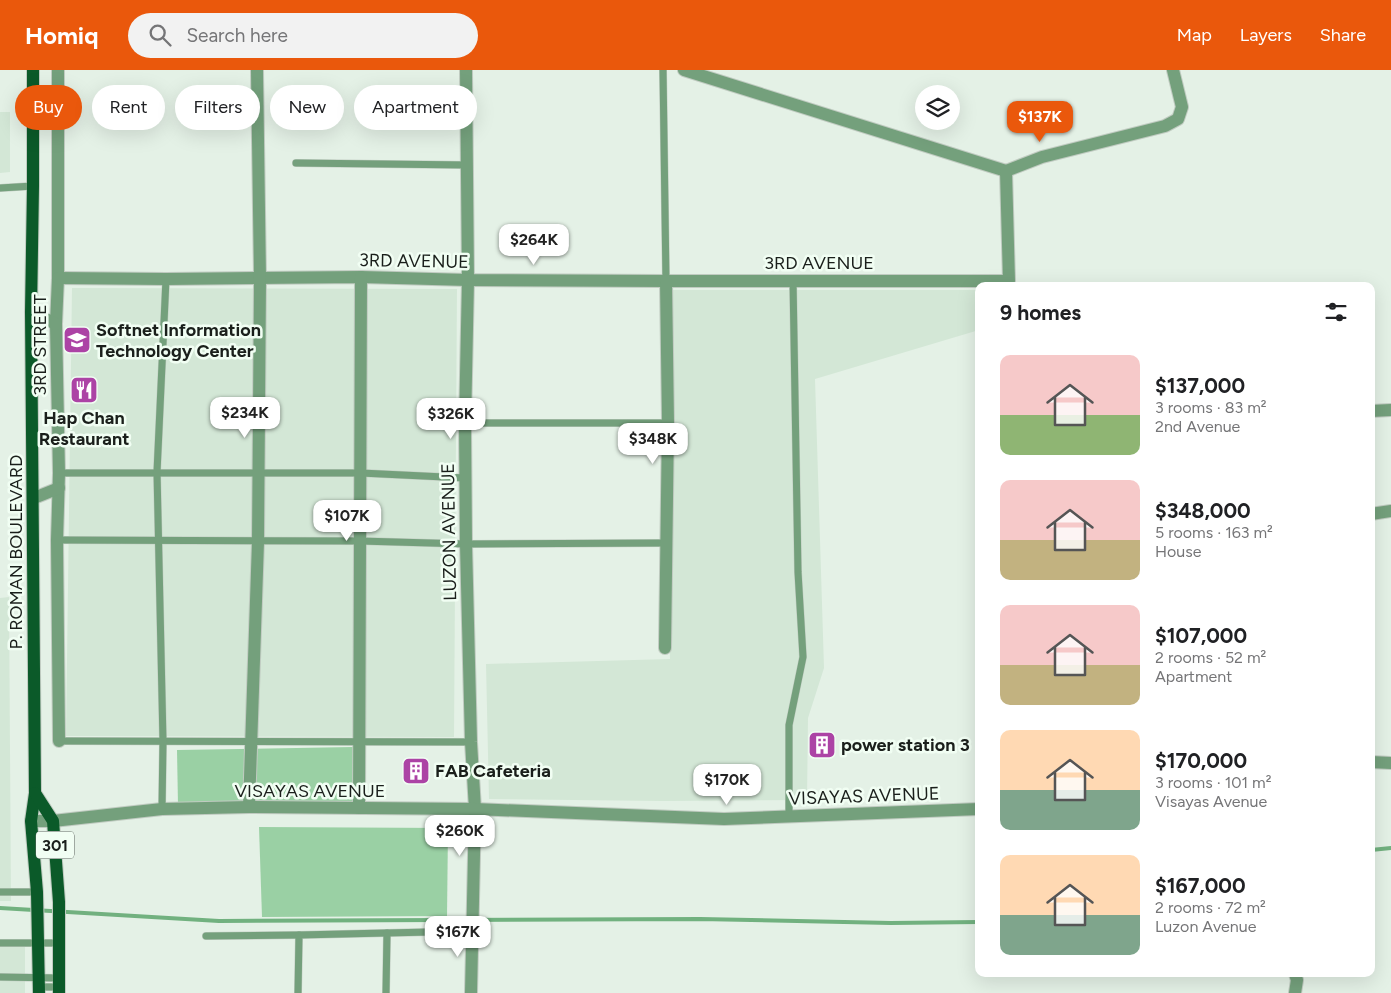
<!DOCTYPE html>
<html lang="en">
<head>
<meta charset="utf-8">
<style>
	:root { --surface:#fff; --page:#f2f2f2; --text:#202124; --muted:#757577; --accent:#ea580c }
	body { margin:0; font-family:Figtree,sans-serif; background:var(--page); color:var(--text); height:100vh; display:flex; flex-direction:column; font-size:19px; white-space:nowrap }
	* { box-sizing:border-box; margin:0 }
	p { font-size:16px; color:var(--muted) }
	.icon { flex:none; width:28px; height:28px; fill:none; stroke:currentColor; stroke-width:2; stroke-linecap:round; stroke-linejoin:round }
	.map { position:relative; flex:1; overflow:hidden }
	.sheet { position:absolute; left:975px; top:212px; width:400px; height:695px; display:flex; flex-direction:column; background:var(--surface); border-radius:10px; box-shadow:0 5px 20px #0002 }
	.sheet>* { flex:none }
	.hud { position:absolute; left:15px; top:15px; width:475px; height:45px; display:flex; gap:10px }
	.tools { position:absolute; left:915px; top:15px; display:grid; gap:10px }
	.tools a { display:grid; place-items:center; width:45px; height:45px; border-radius:50%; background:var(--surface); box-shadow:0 5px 20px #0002; font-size:25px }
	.price { position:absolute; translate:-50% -42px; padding:0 11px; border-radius:10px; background:#fff; color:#222; font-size:16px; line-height:32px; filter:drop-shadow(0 1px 2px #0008) }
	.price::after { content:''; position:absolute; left:50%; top:30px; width:15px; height:11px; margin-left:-8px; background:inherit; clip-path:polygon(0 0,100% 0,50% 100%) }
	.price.active { background:var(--accent); color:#fff }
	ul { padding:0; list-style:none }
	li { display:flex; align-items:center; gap:15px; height:125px; padding:0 25px }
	li span { display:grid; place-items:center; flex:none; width:140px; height:100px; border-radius:10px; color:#555 }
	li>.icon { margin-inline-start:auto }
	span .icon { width:60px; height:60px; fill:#fffc; stroke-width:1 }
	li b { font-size:21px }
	h2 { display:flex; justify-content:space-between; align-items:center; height:60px; padding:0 25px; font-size:21px }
	.pill { padding:0 18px; border-radius:22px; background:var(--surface); box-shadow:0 5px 20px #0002; font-size:18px; line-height:45px }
	.pill.active { background:var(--accent); color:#fff }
	header { display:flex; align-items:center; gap:30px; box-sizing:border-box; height:70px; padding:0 25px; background:var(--accent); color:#fff }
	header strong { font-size:24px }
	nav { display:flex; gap:28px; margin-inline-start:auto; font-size:18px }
	.search { width:350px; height:45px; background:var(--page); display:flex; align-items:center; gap:12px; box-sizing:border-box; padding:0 18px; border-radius:28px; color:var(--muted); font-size:19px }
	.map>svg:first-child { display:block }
</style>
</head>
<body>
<header>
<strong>Homiq</strong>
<div class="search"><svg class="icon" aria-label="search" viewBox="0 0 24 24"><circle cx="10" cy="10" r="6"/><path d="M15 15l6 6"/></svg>Search here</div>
<nav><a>Map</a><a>Layers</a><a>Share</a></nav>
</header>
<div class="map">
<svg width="1391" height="923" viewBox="0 0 1391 923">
	<rect width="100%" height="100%" fill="#e4f1e6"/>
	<g fill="#d3e7d6">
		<polygon points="0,42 10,42 10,102 0,103"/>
		<polygon points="72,218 457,219 454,667 66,666"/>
		<polygon points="668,220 979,220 979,260 815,309 824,598 808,648 807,730 663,731 489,729 486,594 670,589 668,488"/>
		<polygon points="9,527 11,831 0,831 0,528"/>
		<polygon points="25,873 25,923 0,923 0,874"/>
	</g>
	<g fill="#9ad0a4">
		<polygon points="353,677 353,734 178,735 177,680"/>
		<polygon points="259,757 448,758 447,846 262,847"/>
	</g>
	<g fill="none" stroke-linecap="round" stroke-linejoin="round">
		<g stroke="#71b17f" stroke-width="4">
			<polyline points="1371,780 1391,778"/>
			<polyline points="0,838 219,851 700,849 891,853 979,852"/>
		</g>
		<defs>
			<g id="service">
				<polyline points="663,0 666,211"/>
				<polyline points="296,93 467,95"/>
				<polyline points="0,118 33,116"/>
				<polyline points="465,353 668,353"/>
				<polyline points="59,403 361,403 465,408"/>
				<polyline points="57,470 360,471 466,474 666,473"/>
				<polyline points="59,671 471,672"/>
				<polyline points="162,739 163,671 157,402 166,209"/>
				<polyline points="789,746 789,655 803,587 798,502 793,210"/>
				<polyline points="0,822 37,822"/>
				<polyline points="206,866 299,865"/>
				<polyline points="0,873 60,873"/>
				<polyline points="0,907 59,908"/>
				<polyline points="39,917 59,917"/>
				<polyline points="298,923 299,865 473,861"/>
				<polyline points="386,923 387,863"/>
			</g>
			<g id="minor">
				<polyline points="58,0 58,208 56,254 59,403 57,470 59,671"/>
				<polyline points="466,0 468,210 465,353 466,474 471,672 475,739 471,923"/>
				<polyline points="684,0 1006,101"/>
				<polyline points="58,208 166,209 361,207 468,210 666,211 1009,211 1006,101 1042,87 1165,56 1178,49 1182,37 1173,0"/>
				<polyline points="31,242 56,254"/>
				<polyline points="1371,341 1391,340"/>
				<polyline points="34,428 59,418"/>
				<polyline points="1371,444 1391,441"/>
				<polyline points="665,578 668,353 666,211"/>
				<polyline points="249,737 258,472 260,209 257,0"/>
				<polyline points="359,738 361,207"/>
				<polyline points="31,751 53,751 162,739 249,737 475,739 724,749 979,739"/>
			</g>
			<g id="tertiary">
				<polyline points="1371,692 1391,693"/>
				<polyline points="1295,904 1297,910 1295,923"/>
			</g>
			<g id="primary">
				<polyline points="33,0 33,116 31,242 35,723 31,751 37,822 39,923"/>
				<polyline points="35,723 53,751 59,832 59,923"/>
			</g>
		</defs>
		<use href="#service" stroke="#c0cbc1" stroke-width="8"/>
		<use href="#minor" stroke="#c0cbc1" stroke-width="14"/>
		<use href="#tertiary" stroke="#c0cbc1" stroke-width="14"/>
		<use href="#primary" stroke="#c0cbc1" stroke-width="14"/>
		<use href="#service" stroke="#74a07c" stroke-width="7"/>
		<use href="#minor" stroke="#74a07c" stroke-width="12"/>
		<use href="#tertiary" stroke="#74a07c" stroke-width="12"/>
		<use href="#primary" stroke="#0b5a29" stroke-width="12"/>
	</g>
	<defs>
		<symbol id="school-square" viewBox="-11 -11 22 22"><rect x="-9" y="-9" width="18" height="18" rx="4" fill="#ac43a5" stroke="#f1fef3"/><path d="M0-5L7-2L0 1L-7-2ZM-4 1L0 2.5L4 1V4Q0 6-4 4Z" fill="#fff"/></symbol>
		<symbol id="restaurant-square" viewBox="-11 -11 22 22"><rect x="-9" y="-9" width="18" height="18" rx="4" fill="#ac43a5" stroke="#f1fef3"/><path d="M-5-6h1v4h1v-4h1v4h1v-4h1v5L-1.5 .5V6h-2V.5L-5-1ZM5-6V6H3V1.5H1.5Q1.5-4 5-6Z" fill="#fff"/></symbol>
		<symbol id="building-square" viewBox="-11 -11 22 22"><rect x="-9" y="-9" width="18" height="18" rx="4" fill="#ac43a5" stroke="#f1fef3"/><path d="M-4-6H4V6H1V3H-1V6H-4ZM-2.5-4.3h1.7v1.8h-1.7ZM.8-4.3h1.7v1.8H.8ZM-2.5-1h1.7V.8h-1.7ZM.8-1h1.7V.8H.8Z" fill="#fff"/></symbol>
	</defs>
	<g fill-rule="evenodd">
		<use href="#school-square" x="61" y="254" width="32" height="32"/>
		<use href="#restaurant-square" x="68" y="304" width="32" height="32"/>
		<use href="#building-square" x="806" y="659" width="32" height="32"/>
		<use href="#building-square" x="400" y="685" width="32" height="32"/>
	</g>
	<g text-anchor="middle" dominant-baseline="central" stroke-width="5" stroke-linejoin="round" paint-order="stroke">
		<rect fill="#f1fef3" stroke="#5a625c" stroke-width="1" x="36" y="761.5" width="38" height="27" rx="4"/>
		<g font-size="16" font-weight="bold" fill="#1a1f1b">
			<text x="55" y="775">301</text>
		</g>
		<g font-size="18" fill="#1a1f1b" stroke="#f1fef3">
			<text transform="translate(414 191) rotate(1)">3RD AVENUE</text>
			<text x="819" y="193">3RD AVENUE</text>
			<text transform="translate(40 275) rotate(-90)">3RD STREET</text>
			<text transform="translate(449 462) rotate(-91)">LUZON AVENUE</text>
			<text transform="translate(16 482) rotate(-90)">P. ROMAN BOULEVARD</text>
			<text x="310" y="721">VISAYAS AVENUE</text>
			<text transform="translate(864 726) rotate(-2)">VISAYAS AVENUE</text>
		</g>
		<g font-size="18" font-weight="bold" fill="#1a1f1b" stroke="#f1fef3" text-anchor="start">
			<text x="96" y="260">Softnet Information<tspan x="96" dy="21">Technology Center</tspan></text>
			<text x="84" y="348" text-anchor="middle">Hap Chan<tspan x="84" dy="21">Restaurant</tspan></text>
			<text x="841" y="675">power station 3</text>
			<text x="435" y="701">FAB Cafeteria</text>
		</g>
	</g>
</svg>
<div class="tools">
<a><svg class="icon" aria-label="layers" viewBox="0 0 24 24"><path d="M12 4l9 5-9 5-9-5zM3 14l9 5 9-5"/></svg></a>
</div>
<b class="price active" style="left:1040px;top:73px">$137K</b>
<b class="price" style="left:534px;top:196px">$264K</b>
<b class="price" style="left:245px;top:369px">$234K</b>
<b class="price" style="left:451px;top:370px">$326K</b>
<b class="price" style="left:653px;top:395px">$348K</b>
<b class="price" style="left:347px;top:472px">$107K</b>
<b class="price" style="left:727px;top:736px">$170K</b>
<b class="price" style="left:460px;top:787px">$260K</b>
<b class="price" style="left:458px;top:888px">$167K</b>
<div class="hud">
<a class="pill active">Buy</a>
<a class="pill">Rent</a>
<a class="pill">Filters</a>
<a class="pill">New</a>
<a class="pill">Apartment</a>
</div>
<section class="sheet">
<h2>9 homes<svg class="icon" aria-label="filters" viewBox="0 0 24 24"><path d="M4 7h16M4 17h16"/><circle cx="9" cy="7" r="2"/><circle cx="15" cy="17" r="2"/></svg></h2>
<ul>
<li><span style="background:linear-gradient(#f6c9c9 60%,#8fb573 0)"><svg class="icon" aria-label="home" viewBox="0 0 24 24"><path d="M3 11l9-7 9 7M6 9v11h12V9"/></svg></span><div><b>$137,000</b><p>3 rooms · 83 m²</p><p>2nd Avenue</p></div></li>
<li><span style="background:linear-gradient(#f6c9c9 60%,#c2b280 0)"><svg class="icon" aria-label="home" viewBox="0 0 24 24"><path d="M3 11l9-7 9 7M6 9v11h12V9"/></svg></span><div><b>$348,000</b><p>5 rooms · 163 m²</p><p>House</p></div></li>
<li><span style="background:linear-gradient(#f6c9c9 60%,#c2b280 0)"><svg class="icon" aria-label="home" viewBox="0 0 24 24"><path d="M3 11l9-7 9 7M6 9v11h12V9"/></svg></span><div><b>$107,000</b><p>2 rooms · 52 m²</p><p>Apartment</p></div></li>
<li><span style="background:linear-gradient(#ffd9b3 60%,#7fa58c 0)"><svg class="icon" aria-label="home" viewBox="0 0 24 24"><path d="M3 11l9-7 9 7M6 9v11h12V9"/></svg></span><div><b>$170,000</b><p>3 rooms · 101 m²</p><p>Visayas Avenue</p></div></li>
<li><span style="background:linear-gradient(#ffd9b3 60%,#7fa58c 0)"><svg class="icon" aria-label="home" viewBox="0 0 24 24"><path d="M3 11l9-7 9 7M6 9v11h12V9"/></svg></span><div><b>$167,000</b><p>2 rooms · 72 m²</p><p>Luzon Avenue</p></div></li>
</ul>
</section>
</div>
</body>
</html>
